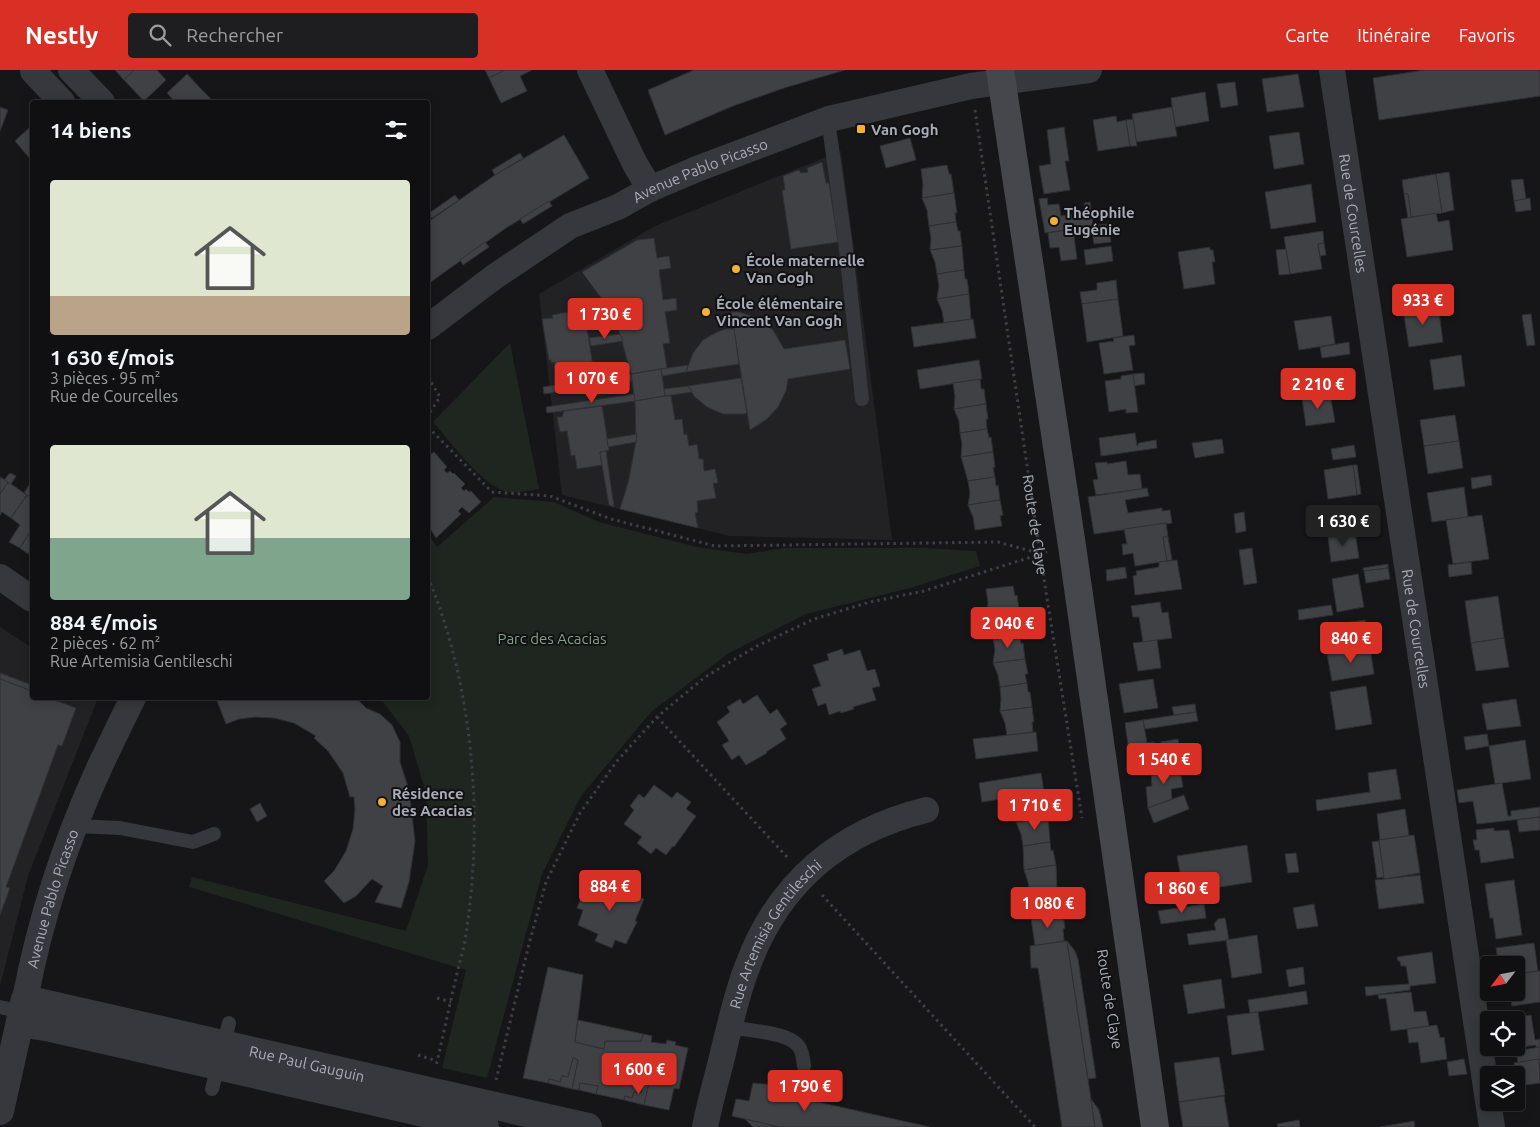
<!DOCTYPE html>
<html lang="fr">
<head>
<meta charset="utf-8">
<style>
	:root { --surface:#101012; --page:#1e1e20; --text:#f1f3f6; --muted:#9c9d9f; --line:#303032; --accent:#d93025 }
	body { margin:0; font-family:Ubuntu,sans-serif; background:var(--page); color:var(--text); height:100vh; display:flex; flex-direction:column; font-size:19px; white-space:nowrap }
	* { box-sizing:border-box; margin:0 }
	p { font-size:16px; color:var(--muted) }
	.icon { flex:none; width:28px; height:28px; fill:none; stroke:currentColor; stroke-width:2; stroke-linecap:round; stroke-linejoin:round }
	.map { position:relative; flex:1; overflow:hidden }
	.drawer { position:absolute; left:30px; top:30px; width:400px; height:600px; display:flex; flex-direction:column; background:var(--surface); border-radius:5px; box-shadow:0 2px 12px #0003,0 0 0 1px var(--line) }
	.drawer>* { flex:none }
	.needle { width:32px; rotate:238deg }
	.buttons { position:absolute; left:1480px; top:886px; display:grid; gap:10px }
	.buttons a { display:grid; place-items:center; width:45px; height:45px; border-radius:5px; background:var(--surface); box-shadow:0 2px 12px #0003,0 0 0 1px var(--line); font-size:25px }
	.price { position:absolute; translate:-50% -42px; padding:0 11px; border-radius:5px; background:var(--accent); color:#fff; font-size:16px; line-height:32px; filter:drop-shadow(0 1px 2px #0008) }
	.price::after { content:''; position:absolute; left:50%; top:30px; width:15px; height:11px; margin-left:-8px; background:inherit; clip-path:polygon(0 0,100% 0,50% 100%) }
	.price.selected { background:#222; color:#fff }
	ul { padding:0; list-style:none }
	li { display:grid; align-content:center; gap:10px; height:265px; padding:0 20px }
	li span { display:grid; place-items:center; height:155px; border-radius:5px; color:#555 }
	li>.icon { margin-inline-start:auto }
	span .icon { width:90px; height:90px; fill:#fffc; stroke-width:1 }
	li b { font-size:21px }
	h2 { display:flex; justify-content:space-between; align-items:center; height:60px; padding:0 20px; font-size:21px }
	header { display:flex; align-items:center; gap:30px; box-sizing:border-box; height:70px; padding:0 25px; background:var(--accent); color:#fff }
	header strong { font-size:24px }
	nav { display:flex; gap:28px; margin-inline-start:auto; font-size:18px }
	.search { width:350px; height:45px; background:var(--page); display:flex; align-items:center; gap:12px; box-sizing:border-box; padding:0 18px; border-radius:5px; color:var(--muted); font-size:19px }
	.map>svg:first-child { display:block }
</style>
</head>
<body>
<header>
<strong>Nestly</strong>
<div class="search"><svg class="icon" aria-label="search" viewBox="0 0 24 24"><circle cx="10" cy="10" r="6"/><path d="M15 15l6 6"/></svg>Rechercher</div>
<nav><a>Carte</a><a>Itinéraire</a><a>Favoris</a></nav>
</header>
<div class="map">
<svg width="1540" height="1057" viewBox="0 0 1540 1057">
	<rect width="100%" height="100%" fill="#161618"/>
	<g fill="#222225">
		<polygon points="841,81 892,470 730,466 562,425 539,224 655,156"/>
		<polygon points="0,557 32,578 32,628 98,628 28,806 0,916"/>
	</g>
	<g fill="#1e261f">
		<path d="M510,273l29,146c-10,1 -22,5 -31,3 -24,-4 -59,-52 -75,-70z"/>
		<polygon points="494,427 554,432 599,452 697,477 747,484 784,478 925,478 976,481 980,496 910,518 806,544 729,583 651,642 581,726 542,804 487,1008 442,998 466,900 189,817 192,807 406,861 428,795 426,723 409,666 380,628 428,628 428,464 437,477"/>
	</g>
	<g fill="#404145" stroke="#303034">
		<polygon points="115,0 134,0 124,10"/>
		<polygon points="134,0 157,0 166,10 144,31 124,10"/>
		<polygon points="485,0 505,0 489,8"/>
		<polygon points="505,0 532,0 520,6 527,21 501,33 489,8"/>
		<polygon points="694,0 845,0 784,18 733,36 665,65 648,20"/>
		<polygon points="1425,0 1540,0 1540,26 1379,50 1373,8"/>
		<polygon points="187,4 201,19 214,32 175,32 167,23"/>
		<polygon points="1298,4 1304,37 1267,42 1262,9"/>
		<polygon points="1235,12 1238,35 1221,38 1217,14"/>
		<polygon points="1205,22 1209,51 1175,57 1171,28"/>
		<polygon points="0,37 8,40 0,61"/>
		<polygon points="1172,37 1177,66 1136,72 1132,44"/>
		<polygon points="1116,46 1117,52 1126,50 1130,76 1098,81 1093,50"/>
		<polygon points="1133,49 1137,76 1130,76 1126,50"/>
		<polygon points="32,55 32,91 15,71"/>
		<polygon points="1064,57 1069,91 1065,91 1070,120 1044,124 1039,96 1051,94 1047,60"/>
		<polygon points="1299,62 1304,94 1274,99 1269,66"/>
		<polygon points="564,65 589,108 506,158 428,214 428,152 495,105"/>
		<polygon points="910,68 916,90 886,98 880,76"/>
		<polygon points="520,83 523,88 495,105 492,100"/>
		<polygon points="822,92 826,113 829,113 838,172 791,179 782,120 785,120 783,106 799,100 801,103 808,102 807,98"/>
		<polygon points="947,95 949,104 951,104 954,123 922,128 923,115 921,99"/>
		<polygon points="1449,102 1454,140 1442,143 1436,104"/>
		<polygon points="1436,104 1442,143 1411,147 1408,124 1404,124 1402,110"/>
		<polygon points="1523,109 1526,129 1514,131 1511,110"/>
		<polygon points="1311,114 1316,152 1271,159 1265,122"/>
		<polygon points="954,123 957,143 955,143 956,152 929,156 927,140 922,128"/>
		<polygon points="1404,124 1408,124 1411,147 1408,148"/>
		<polygon points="455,125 459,130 432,148 428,144"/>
		<polygon points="1047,128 1048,135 1059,134 1061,146 1085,142 1084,133 1090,132 1093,156 1045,163 1039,129"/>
		<polygon points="1530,128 1531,140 1516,142 1514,131"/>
		<polygon points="549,131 552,136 523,154 520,149"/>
		<polygon points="1436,143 1438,152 1449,150 1453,180 1407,187 1401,149"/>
		<polygon points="956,152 958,161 960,161 962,176 930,180 931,168 929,156"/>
		<polygon points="1108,154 1111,172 1094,174 1091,156"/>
		<polygon points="1084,157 1085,165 1074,166 1077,189 1061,191 1059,177 1050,178 1048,163"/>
		<polygon points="1323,161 1324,173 1318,174 1322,199 1290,204 1284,167"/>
		<polygon points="654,168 657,188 669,186 671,198 659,200 663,230 676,228 677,240 665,242 670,273 663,274 667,298 631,304 620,264 607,236 582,202 637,170"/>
		<polygon points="485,172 489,177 463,195 460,190"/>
		<polygon points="1324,173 1326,185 1320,186 1318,174"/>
		<polygon points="962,176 964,200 937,204 935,192 930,180"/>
		<polygon points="1111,176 1113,191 1086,195 1084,180"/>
		<polygon points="1210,177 1210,180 1213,180 1215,192 1212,192 1215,214 1184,219 1178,182"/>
		<polygon points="1286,179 1290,204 1279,205 1276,180"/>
		<polygon points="964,200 965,209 967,209 969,224 937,229 939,216 937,204"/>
		<polygon points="1116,210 1118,229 1082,234 1080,222 1097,220 1097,213"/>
		<polygon points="969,224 971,249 944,253 942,241 937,229"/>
		<polygon points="1118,229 1123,266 1087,272 1082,234"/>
		<polygon points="1438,235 1443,272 1409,277 1403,239"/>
		<polygon points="580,240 583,259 587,258 595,310 557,315 554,292 551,293 551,290 549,290 542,249 553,248 552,245"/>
		<polygon points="731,242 739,242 754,247 773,260 784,279 845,270 850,299 788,309 786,321 778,337 767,349 750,360"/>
		<polygon points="1531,244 1535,275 1527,276 1522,245"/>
		<polygon points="1331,246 1335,274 1299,280 1294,251"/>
		<polygon points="973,249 976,268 914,277 911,257"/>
		<polygon points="726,259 734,259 739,294 686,302 693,283 703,270 717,262"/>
		<polygon points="620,264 623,271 591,276 589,268"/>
		<polygon points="1134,265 1135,275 1129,276 1133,300 1104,304 1099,273 1114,271 1113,268"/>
		<polygon points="1349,272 1350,284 1322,288 1320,277"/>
		<polygon points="1461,285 1465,316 1434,320 1430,290"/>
		<polygon points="979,290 982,309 920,319 917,300"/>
		<polygon points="688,295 686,302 662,306 661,299"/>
		<polygon points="661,299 665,326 635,331 631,304"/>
		<polygon points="1144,303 1145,314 1134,316 1133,304"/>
		<polygon points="631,304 632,311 544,324 543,317"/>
		<polygon points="1133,304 1138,342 1126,343 1126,339 1109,342 1105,311 1121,309 1121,306"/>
		<polygon points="741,308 747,343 743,344 723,344 707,337 694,326 688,316"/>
		<polygon points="980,309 981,319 984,319 986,334 954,339 955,326 953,313"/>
		<polygon points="1324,314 1326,325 1302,328 1301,318"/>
		<polygon points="688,316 692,322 665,326 664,319"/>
		<polygon points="634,324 635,331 547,343 546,337"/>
		<polygon points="1330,324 1335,352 1306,356 1302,328"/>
		<polygon points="665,326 671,326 675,350 682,349 684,365 687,364 689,376 697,374 699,389 703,389 704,401 715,399 718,413 713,413 716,428 697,431 698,442 695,443 698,458 620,439 628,413 636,372 635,331"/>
		<polygon points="986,334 988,349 986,349 987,359 960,363 959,351 954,339"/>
		<polygon points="602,336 609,380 600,382 602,395 577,399 575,385 571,386 567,361 560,362 557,347 562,347 564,341"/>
		<polygon points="1455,345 1459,371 1424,376 1420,350"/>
		<polygon points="987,359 989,368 991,367 993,382 961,387 962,374 960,363"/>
		<polygon points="1135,363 1137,376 1139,373 1156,370 1157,378 1101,386 1099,368"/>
		<polygon points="637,364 636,372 608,377 607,369"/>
		<polygon points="1222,369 1224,383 1195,388 1192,373"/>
		<polygon points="1459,371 1463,398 1428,404 1424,376"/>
		<polygon points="1354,375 1356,387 1333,390 1331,379"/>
		<polygon points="606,381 614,437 609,435 602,395 600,382"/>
		<polygon points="428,382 430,385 434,382 447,397 444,400 447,403 450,401 453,404 454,403 465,414 461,418 464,421 466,419 469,422 471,421 481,432 469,443 462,437 458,441 461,444 436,468 428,455"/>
		<polygon points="993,382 995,397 993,398 995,407 968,411 961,387"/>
		<polygon points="1126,391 1128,405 1140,404 1142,419 1096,425 1093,410 1098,409 1095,393 1107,392 1107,394"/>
		<polygon points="1353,395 1357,395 1361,424 1357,425"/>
		<polygon points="1353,395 1357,425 1328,429 1324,400"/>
		<polygon points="10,403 16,406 11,414 4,410"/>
		<polygon points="1491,405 1492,415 1472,419 1471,408"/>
		<polygon points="0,407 8,412 0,424"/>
		<polygon points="995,407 996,416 998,415 1000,430 968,435 970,423 968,411"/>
		<polygon points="8,412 27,425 11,448 2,442 0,445 0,424"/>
		<polygon points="29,415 32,417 32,423 30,427 24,423"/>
		<polygon points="1464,417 1468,447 1432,452 1427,423"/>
		<polygon points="1147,418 1149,426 1125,430 1128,443 1162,438 1162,441 1170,440 1172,453 1094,464 1088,427"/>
		<polygon points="27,425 32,428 32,459 20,478 9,472 20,455 11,448"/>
		<polygon points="1000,430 1003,445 1000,446 1002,456 975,460 973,447 968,435"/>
		<polygon points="1351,436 1355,462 1328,466 1324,440"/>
		<polygon points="1244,442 1246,461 1236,463 1234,444"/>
		<polygon points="1482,445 1489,489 1453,494 1446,450"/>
		<polygon points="1166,453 1168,467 1163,467 1167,491 1135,496 1133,483 1123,485 1122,474 1127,474 1124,459"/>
		<polygon points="32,459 32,478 28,484 20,478"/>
		<polygon points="1355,462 1359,488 1331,492 1328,466"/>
		<polygon points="1163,467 1168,467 1172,490 1167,491"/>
		<polygon points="1252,478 1257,513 1244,515 1239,480"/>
		<polygon points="1177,490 1182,519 1135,525 1133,506 1137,505 1136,501 1159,497 1159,492"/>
		<polygon points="1471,492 1472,504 1449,507 1448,495"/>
		<polygon points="1388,494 1388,498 1364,501 1363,498"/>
		<polygon points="1125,497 1127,508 1107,511 1106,500"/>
		<polygon points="1388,498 1390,509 1366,513 1364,501"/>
		<polygon points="1358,504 1364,537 1337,542 1332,509"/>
		<polygon points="1013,516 1015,526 1017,525 1019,540 987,545 988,532 986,519"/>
		<polygon points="1498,526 1504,568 1471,573 1465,531"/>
		<polygon points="1160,532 1162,543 1168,542 1172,568 1143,572 1139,547 1133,547 1131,536"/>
		<polygon points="1331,535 1333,545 1299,550 1298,540"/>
		<polygon points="1019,540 1021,555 1019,556 1020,565 993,568 992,557 987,545"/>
		<polygon points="1365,550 1370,578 1335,582 1331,555"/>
		<polygon points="1020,565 1021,574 1023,573 1025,589 993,593 995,580 993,568"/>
		<polygon points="1504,568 1509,597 1476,601 1471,573"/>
		<polygon points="1157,570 1161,598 1138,601 1133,573"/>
		<polygon points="1370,578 1374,604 1332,611 1327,584"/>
		<polygon points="842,579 844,585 860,580 867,601 875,599 880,616 872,618 876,630 853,637 854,639 841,643 840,641 829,645 826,633 818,636 812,619 821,616 813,595 829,590 827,584"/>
		<polygon points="1025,589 1028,604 1025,604 1027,613 1000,617 998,605 993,593"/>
		<polygon points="0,603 32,615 32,621 0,609"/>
		<polygon points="0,609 32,621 32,628 49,628 76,638 62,676 58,675 6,817 10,818 0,845"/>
		<polygon points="1153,609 1158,638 1124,643 1119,614"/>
		<polygon points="1027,613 1028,622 1030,622 1032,637 1000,641 1001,629 1000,617"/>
		<polygon points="1366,616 1372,654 1336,660 1330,622"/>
		<polygon points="757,625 770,644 777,639 787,654 780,659 786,669 766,682 767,683 746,695 739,685 732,690 722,675 729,671 717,652 730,642 727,637 740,629 743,634"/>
		<polygon points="216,628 356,628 366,638 380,644 392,655 400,672 400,692 409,720 415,771 409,812 401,838 375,832 383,816 372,809 356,826 344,833 324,811 334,801 346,781 353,759 355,740 354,727 350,727 343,703 328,681 314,668 316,666 294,653 274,648 255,647 239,649 226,654"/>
		<polygon points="1516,629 1521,656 1487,660 1482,634"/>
		<polygon points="1195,634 1196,642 1174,645 1172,637"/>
		<polygon points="1032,637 1034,652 1032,652 1033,662 1007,666 1005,653 1000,641"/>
		<polygon points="1196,642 1198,651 1145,659 1143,650"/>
		<polygon points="1143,650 1147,673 1154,672 1156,681 1162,680 1161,672 1178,669 1180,682 1130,689 1125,653"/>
		<polygon points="1036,662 1038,681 976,689 973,669"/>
		<polygon points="1487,664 1489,676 1466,680 1464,667"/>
		<polygon points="1525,670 1531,709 1495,714 1489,676"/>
		<polygon points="1179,694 1183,717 1171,719 1172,729 1148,738 1146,717 1152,716 1151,703 1158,702 1158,697"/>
		<polygon points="1396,699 1401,729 1317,741 1316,730 1370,722 1368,703"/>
		<polygon points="1041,703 1044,722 982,732 979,713"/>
		<polygon points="1502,713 1508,746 1511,746 1511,741 1540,737 1540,747 1477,754 1473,731 1459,733 1457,720"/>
		<polygon points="654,715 672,728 677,722 691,732 686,739 696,746 674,777 673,776 666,785 656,778 651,784 637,773 642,767 624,754 634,740 630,736 639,724 644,728"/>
		<polygon points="1042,723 1044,732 1046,732 1048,747 1016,752 1017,739 1015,726"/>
		<polygon points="1184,725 1189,739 1154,753 1148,738"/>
		<polygon points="260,733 267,746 257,752 250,739"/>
		<polygon points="1405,739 1409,766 1380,770 1377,744"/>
		<polygon points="1048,747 1050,772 1023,776 1021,764 1016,752"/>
		<polygon points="1540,747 1540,760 1519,762 1517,750"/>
		<polygon points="1494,758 1494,761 1509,760 1514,788 1481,793 1479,780 1475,780 1473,770 1477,770 1476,760"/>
		<polygon points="1414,765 1420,803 1384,809 1379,770"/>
		<polygon points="1379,771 1384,807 1377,808 1372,772"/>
		<polygon points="1050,772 1051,781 1053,780 1056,795 1024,800 1023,776"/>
		<polygon points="1247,775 1252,812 1194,821 1192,807 1181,808 1177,786"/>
		<polygon points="1296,783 1299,802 1288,803 1285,784"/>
		<polygon points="1056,795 1057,820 1030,824 1028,812 1024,800"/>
		<polygon points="1420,805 1424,833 1379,839 1375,810"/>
		<polygon points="596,810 616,818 619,810 636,817 633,825 644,829 635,851 637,852 626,874 615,870 612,878 595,871 598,864 578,855 583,840 577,838 583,823 589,825"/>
		<polygon points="1514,810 1522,865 1496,869 1493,848 1490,848 1485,814"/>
		<polygon points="1057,820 1058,829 1060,829 1063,844 1031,848 1032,835 1030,824"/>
		<polygon points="1204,834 1206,848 1161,854 1158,841"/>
		<polygon points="1314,834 1318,856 1297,859 1293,838"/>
		<polygon points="1063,844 1065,858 1063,859 1064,871 1035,876 1031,848"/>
		<polygon points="1225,848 1229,870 1189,875 1187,864 1216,860 1214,854 1218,849"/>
		<polygon points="1257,865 1262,903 1232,908 1226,870"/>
		<polygon points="1067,871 1091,1029 1095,1057 1062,1057 1038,898 1031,898 1030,876"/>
		<polygon points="1067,871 1075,881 1078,889 1096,1008 1088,1009"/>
		<polygon points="1534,873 1538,901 1516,904 1516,895 1499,895 1496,878"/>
		<polygon points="1432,882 1436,913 1410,916 1410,920 1366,926 1365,917 1409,914 1406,896 1401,896 1400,891 1398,891 1397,887"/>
		<polygon points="548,897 583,905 575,972 604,979 605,971 641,971 643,964 652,966 651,972 666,974 667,970 676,972 675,975 688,978 679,1019 674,1018 669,1040 644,1035 649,1012 644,1010 641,1023 634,1022 632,1028 625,1026 624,1030 596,1024 598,1016 580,1013 579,1020 572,1019 578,990 573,988 568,1007 562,1006 560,1012 549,1009 548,1013 523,1008"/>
		<polygon points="1303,897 1305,914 1289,917 1286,900"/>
		<polygon points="1540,901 1540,932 1512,936 1510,924 1516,922 1516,904"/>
		<polygon points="1221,909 1225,938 1188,944 1183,915"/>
		<polygon points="1306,921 1308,934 1250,943 1248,930"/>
		<polygon points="1411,922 1414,942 1426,941 1429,956 1391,961 1386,928 1379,929 1378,925"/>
		<polygon points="1258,942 1264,980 1232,985 1227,946"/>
		<polygon points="1531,945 1535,970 1540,969 1540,977 1536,978 1536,975 1509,979 1516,978 1516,950 1504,949"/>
		<polygon points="578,950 643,964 641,971 605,971 604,979 575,972"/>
		<polygon points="1437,955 1440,968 1444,967 1447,989 1421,993 1418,972 1409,973 1407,959"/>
		<polygon points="1540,977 1540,993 1539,989 1518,993 1516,981"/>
		<polygon points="1219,987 1225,1025 1179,1032 1174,993"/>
		<polygon points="573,988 578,990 572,1019 548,1013 549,1009 560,1012 562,1006 568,1007"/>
		<polygon points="1464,989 1467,1004 1449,1006 1447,992"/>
		<polygon points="1539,989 1540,1013 1518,1016 1514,993"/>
		<polygon points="644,1010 649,1012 644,1035 624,1030 625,1026 632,1028 634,1022 641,1023"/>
		<polygon points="580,1013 598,1016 596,1024 579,1020"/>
		<polygon points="753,1013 774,1015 773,1022 930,1057 779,1057 732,1046 736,1029 749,1031"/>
		<polygon points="1224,1026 1229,1057 1183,1057 1179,1032"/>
		<polygon points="1091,1029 1099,1040 1103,1057 1095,1057"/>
		<polygon points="745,1049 779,1057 753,1057"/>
		<polygon points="1299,1050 1300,1057 1278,1057 1277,1054"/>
		<polygon points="1414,1051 1415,1057 1380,1057"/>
	</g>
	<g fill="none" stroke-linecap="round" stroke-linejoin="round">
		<g stroke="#3d3f44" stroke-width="3" stroke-dasharray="2.5 4" stroke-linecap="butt">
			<path id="s1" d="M975,40l65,444 42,264"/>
			<polyline points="428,307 440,327 428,345"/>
			<polyline points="428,357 492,422 550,426 611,449 715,476 998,472 1038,483"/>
			<path d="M428,507c45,109 56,240 38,357 -2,15 -7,29 -10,44 -7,29 -13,59 -20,88"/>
			<polyline points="657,647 788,788"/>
			<polyline points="822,825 1035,1057"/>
			<polyline points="437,928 451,932"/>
			<polyline points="418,985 437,991"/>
			<polyline points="496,1010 529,874 546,812 580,743 617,691 657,647 705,607 757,576 814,549 870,532 924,521 1047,482"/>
		</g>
		<g stroke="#37383d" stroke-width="14">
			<polyline points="826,50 830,64 845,171 862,329"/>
			<polyline points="75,756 120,758 193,772 214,764"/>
			<polyline points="0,937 23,942"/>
			<path d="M729,957c16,3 53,5 65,15 8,5 9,15 10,24"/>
			<polyline points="212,1019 229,953"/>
		</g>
		<g stroke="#37383d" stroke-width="26">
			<polyline points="71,0 102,32"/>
			<polyline points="590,0 635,94 650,119"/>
			<path id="s2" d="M1332,0l160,1057"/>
			<polyline points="33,1 62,32"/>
			<path id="s3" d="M428,257l66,-50 76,-51 48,-19 32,-18 47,-20 132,-50 142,-33 118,-16"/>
			<polyline points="0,507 32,529"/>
			<path id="s4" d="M25,929c15,-79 41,-159 75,-233 11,-23 22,-46 33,-68"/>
			<path id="s5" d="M705,1057c5,-26 13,-52 19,-78 7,-28 13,-57 24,-84 31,-83 93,-134 178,-155"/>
		</g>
		<g stroke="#37383d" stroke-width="28">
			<polyline points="20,953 51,958 485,1057"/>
			<path id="s6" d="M0,1041l25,-112 563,128"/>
		</g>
		<polyline stroke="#45474d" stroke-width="28" points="1000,0 1072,476 1155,1057"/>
	</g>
	<g fill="#f2b134" stroke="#111113" stroke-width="2">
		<rect x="856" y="54" width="10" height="10" rx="2.5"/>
		<circle cx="1054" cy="151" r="5"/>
		<circle cx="736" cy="199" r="5"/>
		<circle cx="706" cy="242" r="5"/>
		<circle cx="382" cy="732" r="5"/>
	</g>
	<g text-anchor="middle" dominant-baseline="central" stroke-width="4" stroke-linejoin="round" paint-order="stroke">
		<g font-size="15" font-weight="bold" fill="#a8adb8" stroke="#111113" text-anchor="start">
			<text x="871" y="59">Van Gogh</text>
			<text x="1064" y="142">Théophile<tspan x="1064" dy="17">Eugénie</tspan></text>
			<text x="746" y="190">École maternelle<tspan x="746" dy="17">Van Gogh</tspan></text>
			<text x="716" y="233">École élémentaire<tspan x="716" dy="17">Vincent Van Gogh</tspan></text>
			<text x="392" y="723">Résidence<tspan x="392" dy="17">des Acacias</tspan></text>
		</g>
		<g font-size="15" fill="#a8adb8" stroke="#111113">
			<text stroke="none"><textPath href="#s3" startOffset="316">Avenue Pablo Picasso</textPath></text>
			<text stroke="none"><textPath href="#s2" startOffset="145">Rue de Courcelles</textPath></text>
			<text stroke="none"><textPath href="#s1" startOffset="419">Route de Claye</textPath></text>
			<text stroke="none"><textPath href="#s2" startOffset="565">Rue de Courcelles</textPath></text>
			<text stroke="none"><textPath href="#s4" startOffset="104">Avenue Pablo Picasso</textPath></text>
			<text stroke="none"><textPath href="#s5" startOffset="208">Rue Artemisia Gentileschi</textPath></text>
			<text transform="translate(1110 929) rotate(81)">Route de Claye</text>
			<text stroke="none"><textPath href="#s6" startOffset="404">Rue Paul Gauguin</textPath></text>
		</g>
		<g font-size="15" fill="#7fa381" stroke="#111113">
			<text x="552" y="568">Parc des Acacias</text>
		</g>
	</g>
</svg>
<div class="buttons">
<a><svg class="needle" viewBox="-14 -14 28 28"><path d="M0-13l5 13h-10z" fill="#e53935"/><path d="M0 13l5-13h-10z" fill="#9c9d9f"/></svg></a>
<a><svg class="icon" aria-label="locate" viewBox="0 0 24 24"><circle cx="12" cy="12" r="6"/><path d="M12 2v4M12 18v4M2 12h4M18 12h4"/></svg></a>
<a><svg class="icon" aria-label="layers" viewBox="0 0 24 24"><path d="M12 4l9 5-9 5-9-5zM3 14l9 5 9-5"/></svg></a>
</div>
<b class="price" style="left:1423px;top:256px">933 €</b>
<b class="price" style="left:605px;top:270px">1 730 €</b>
<b class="price" style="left:592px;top:334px">1 070 €</b>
<b class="price" style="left:1318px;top:340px">2 210 €</b>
<b class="price selected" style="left:1343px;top:477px">1 630 €</b>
<b class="price" style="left:1008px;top:579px">2 040 €</b>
<b class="price" style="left:1351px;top:594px">840 €</b>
<b class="price" style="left:1164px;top:715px">1 540 €</b>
<b class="price" style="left:1035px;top:761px">1 710 €</b>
<b class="price" style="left:610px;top:842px">884 €</b>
<b class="price" style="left:1182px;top:844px">1 860 €</b>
<b class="price" style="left:1048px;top:859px">1 080 €</b>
<b class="price" style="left:639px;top:1025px">1 600 €</b>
<b class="price" style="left:805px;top:1042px">1 790 €</b>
<section class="drawer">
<h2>14 biens<svg class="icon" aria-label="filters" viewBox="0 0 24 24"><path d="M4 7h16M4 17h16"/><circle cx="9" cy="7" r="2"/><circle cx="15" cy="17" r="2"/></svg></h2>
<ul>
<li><span style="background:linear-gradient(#dfe7d0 75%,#b9a48a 0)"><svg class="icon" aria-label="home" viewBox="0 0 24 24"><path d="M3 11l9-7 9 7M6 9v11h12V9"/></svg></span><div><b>1 630 €/mois</b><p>3 pièces · 95 m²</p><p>Rue de Courcelles</p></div></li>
<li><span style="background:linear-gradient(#dfe7d0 60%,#7fa58c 0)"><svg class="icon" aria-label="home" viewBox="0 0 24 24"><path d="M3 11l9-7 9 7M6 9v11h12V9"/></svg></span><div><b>884 €/mois</b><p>2 pièces · 62 m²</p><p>Rue Artemisia Gentileschi</p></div></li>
</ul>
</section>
</div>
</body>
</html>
